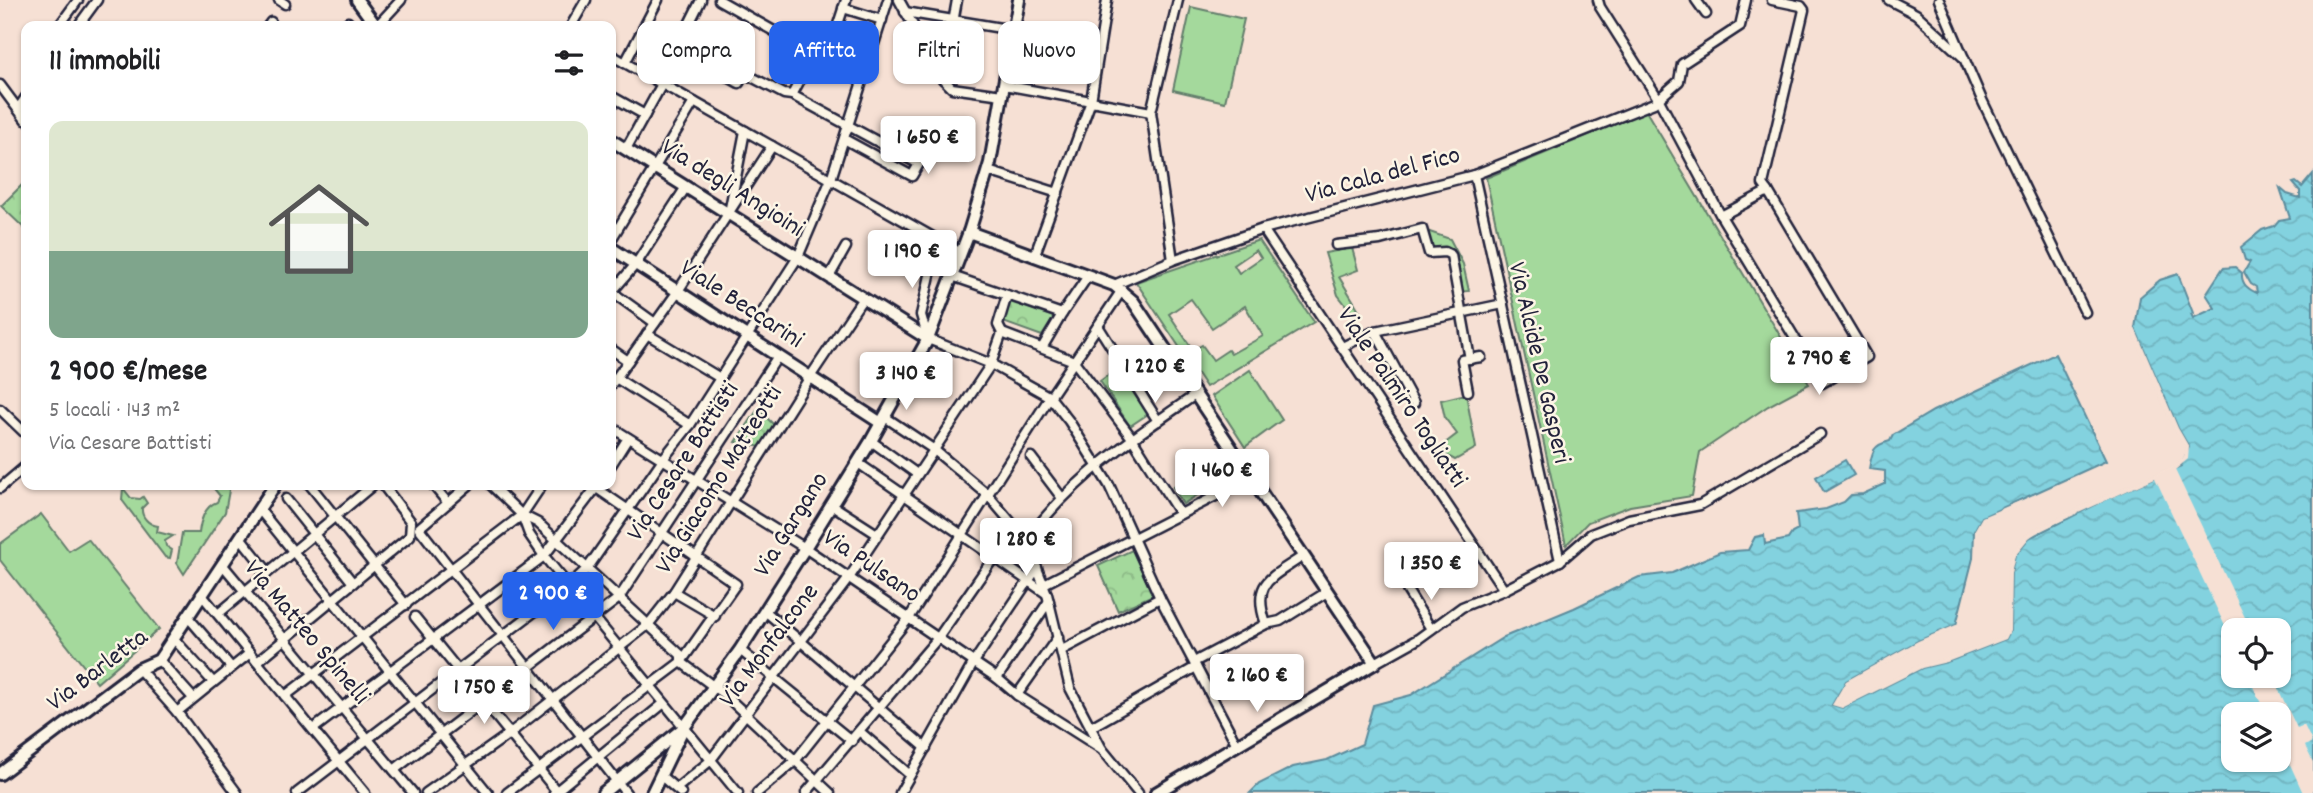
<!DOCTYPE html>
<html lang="it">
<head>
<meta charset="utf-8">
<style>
	:root { --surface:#fff; --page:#f6f6f6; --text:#202124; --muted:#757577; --line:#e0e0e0; --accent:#2563eb }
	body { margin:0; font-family:Dekko,sans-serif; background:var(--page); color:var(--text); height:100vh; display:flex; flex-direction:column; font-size:26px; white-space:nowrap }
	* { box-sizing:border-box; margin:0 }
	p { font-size:23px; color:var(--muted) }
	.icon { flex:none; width:38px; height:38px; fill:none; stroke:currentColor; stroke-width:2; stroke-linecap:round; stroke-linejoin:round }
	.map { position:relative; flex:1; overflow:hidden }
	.sheet { position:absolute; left:21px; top:21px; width:595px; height:469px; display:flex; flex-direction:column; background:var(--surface); border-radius:14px; box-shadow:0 2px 5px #0004 }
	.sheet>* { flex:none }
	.top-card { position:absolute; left:637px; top:21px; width:665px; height:63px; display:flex; gap:14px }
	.buttons { position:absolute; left:2221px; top:618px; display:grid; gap:14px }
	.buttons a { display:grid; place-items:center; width:70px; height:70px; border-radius:14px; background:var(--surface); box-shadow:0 2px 5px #0004; font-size:35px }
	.price { position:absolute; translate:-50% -60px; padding:0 16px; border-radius:7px; background:#fff; color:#222; font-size:23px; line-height:46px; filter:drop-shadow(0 2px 4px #0008) }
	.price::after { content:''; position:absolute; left:50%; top:42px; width:21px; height:16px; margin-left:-10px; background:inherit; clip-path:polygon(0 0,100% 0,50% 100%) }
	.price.selected { background:var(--accent); color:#fff }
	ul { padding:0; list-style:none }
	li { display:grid; align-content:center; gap:14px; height:371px; padding:0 28px }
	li+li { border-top:2px solid var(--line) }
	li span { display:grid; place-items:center; height:217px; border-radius:14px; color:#555 }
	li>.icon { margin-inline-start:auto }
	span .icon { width:126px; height:126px; fill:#fffc; stroke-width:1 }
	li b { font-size:30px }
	h2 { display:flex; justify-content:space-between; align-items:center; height:84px; padding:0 28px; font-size:30px }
	.pill { padding:0 24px; border-radius:14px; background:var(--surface); box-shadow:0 2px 5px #0004; font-size:24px; line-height:63px }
	.pill.selected { background:var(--accent); color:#fff }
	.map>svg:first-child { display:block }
</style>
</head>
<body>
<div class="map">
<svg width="2313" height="793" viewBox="0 0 2313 793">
	<defs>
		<pattern id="park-crowns" width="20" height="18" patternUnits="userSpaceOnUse" patternTransform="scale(1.75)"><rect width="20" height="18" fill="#a4d99c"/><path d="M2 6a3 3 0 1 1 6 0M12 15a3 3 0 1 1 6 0" fill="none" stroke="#8dba87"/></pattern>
		<pattern id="water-waves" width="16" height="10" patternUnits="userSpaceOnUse" patternTransform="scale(1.75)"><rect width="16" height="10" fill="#83d2df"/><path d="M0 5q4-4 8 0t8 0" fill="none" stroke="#71b4c0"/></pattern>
	</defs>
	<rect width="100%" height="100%" fill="#f6e0d4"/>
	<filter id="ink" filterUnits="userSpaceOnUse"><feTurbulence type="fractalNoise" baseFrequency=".0143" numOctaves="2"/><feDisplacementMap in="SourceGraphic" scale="14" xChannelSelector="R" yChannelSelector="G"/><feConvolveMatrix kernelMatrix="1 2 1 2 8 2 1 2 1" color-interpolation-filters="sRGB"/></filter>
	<g filter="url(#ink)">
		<g fill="#a4d99c" stroke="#637e6c" stroke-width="2" fill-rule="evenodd">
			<polygon points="1191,7 1244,19 1225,102 1173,90"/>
			<polygon points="922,26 946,29 940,62"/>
			<polygon points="1646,111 1809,384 1768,406 1700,452 1692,496 1630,506 1588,522 1566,545 1486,178"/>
			<polygon points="1424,230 1450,239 1463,264 1469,291 1460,292 1453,254 1430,250"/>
			<path d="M1259,240l55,82 -108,65 -70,-105zM1256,250l5,8 -22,15 -5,-8zM1191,299l21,29 33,-22 18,30 -32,18 -3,-4 -15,10 -11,-15 -9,5 -24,-36z"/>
			<polygon points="1352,248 1358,270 1339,277 1362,315 1356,318 1338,295 1325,253"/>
			<polygon points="1117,369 1148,414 1130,426 1100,381"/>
			<polygon points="1250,370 1282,420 1245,447 1212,396"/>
			<polygon points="1466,394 1476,448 1455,460 1444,454 1444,444 1457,434 1445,418 1441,400"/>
			<polygon points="1205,468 1215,484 1183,504 1173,487"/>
			<path d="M211,485h19l-5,27 -41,62 -7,-11 5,-30h17c1,-10 5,-27 18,-31l3,-6z"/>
			<path d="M123,488l8,10 9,1 3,-2 4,6 -5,5c-1,9 7,17 16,18l-1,6 16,4 -8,5 1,5 6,4 -2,8 -5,-1 -43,-57z"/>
			<polygon points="41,514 69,551 88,539 159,629 97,683 0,560 0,544"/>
		</g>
		<g fill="url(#park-crowns)" stroke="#637e6c" stroke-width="2">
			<polygon points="26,181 26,230 1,206"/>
			<polygon points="1010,301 1054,317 1042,336 1003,322"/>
			<polygon points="758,409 775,426 761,447 736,442"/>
			<polygon points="1132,550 1153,595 1118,611 1098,566"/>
		</g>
		<g fill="url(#water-waves)" stroke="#5c8c9d" stroke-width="2" fill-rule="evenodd">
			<path d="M2313,174v619h-1063l9,-9 34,-17 34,-7 35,-16 11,-39 38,-10 93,-58 70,-29 65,-31 33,-4 48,-21 28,-2 7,-13 9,-2 1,9 23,-5 4,-6 6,-3 -2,-17 30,-4 18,-7 7,-7 12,-1 22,-10v-13l-16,-2c3,-18 4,-24 21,-28l3,-6 40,-24 122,-57 51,107 -124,56 -8,14 -1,27 -17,67 -38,16 -72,40 -14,24 10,3 80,-40 25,-6 59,-23 4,-8 1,-58 4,-18 14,-17 78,-39 74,-33 8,-19 -11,-19 -43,-100 5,-31 20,-17 18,-6 15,39 -2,1 2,4 22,-10 -9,-14 17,-26 12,-1 7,6c-1,11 6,16 15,20l-1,-6 -5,-3 -7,-12 6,-10 -5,-2 -4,-13 21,-17 12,-4 5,-6 11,-2 -10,-30 7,6 13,4v-7l-7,-8 3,-1 6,5zM2233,630h45v46h-45zM2233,714h45v46h-45z"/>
			<polygon points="1845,460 1854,475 1824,492 1816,477"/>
		</g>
		<g fill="#f6e0d4">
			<polygon points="2135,328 2178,428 2189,447 2188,459 2175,470 2251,630 2233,630 2233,643 2155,478 2037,532 2029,538 2015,555 2011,573 2010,631 2006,639 1947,662 1922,668 1842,708 1832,705 1846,681 1918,641 1956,625 1960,625 1958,628 1919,644 1901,657 1872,669 1849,683 1837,703 1841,705 1868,693 1921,664 1945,659 2004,636 2007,631 2007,572 2012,553 2026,535 2035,529 2105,496 2179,464 2184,457 2186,448 2174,429 2152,379 2131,329"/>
			<polygon points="2020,501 2020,505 1984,519 1978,532 1974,531 1982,517"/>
			<polygon points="2248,676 2272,676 2297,728 2304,725 2312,742 2305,746 2313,762 2313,793 2303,793 2279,740 2278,714 2266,714"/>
		</g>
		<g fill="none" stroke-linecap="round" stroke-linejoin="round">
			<defs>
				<g id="street">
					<polyline points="279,0 285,4"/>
					<polyline points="719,0 862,81"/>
					<polyline points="899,0 943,79 952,88 1002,95"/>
					<polyline points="1598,0 1600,7 1659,100 1721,216 1822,383 1867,357 1768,191 1721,216"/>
					<polyline points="1696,0 1706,14"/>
					<polyline points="1889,0 1916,14 1964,58"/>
					<polyline points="1939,0 1982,100 2085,312"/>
					<polyline points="843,8 882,20"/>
					<polyline points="905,12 1013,30"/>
					<polyline points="59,26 78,0"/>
					<polyline points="78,26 97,0"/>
					<polyline points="268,26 271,22"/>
					<polyline points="345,26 348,22"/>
					<polyline points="377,26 401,0"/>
					<polyline points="571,26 586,0"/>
					<polygon points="686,30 749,64 739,83 676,48"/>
					<polyline points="686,30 701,0"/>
					<polyline points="814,54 792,95 919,164 912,176 844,139"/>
					<polyline points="611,55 961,253"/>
					<polyline points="826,61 846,0"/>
					<polyline points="625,63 658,0"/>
					<polyline points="744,73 784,94 792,95"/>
					<polyline points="943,79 957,0"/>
					<polyline points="0,85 26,120"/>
					<polyline points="1004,85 1151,112"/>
					<polyline points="611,96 645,115"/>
					<polyline points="18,109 26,97"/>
					<polyline points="626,149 662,84"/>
					<polyline points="988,171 1058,193"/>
					<polyline points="1474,175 1560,561"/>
					<polyline points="1768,191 1763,184 1804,10 1801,6 1772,0"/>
					<polyline points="730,208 745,131"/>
					<polyline points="1263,229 1504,590"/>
					<polyline points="611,240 694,102"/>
					<polyline points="938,240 921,315 928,339 991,364 1050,397 1069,421 1109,485 1160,598 1237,745"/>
					<polyline points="1336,245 1380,240 1422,229 1429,253 1445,252 1451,255 1470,359"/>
					<polyline points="1034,257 1091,101 1107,0"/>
					<polyline points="1173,260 1151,112 1178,0"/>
					<polyline points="952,276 1062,314 1088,276"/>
					<polyline points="829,277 846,247"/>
					<polyline points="1114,285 1173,260 1263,229 1474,175 1654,103 1679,81 1682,64 1740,26 1746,0"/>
					<polyline points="612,292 655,323"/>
					<polyline points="611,293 636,264 686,187"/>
					<polyline points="1098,326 1158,421"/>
					<polyline points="1375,331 1414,403"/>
					<polyline points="1002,333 1074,361 1132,438 1180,514"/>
					<polyline points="647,334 720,378"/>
					<polyline points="1342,347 1375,331 1503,304"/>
					<polyline points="1042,348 1062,314"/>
					<polyline points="611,349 628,361"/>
					<polyline points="616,378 690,425"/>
					<polyline points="611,385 678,291 772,146"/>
					<polyline points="1468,391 1462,360 1481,357"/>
					<polyline points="0,409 26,434"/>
					<polyline points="885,417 933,449 987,494 1026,540 1047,594 1070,688 1102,749 1138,793"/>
					<polyline points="611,427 805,548 997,678 1017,695 1102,749"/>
					<polyline points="871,441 917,474"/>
					<polyline points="1031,457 1062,498"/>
					<polyline points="858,463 1047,594"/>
					<polyline points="611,465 628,438"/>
					<polyline points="310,485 406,605"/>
					<polyline points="433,485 448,503"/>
					<polyline points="469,485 419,528 626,793"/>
					<polyline points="491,485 522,515 538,523 681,655 681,662 725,695 830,793"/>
					<polyline points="0,488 26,466"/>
					<polyline points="286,499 353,583"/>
					<polyline points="832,505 877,534"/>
					<polyline points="259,509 488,793"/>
					<polyline points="522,515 529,534 544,556 738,793"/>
					<polyline points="240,537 268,572"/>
					<path d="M1026,540c12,-14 23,-28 36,-41 40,-41 87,-72 133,-104"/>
					<polyline points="222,564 413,793"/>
					<polyline points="1044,584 1251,478"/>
					<polyline points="1407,590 1431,629"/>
					<polyline points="674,592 715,616"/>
					<polyline points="201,594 365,793"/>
					<polyline points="765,611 926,748"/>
					<polyline points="218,614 373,485"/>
					<polyline points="187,616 231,667"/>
					<polyline points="415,617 558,793"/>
					<path d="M1266,624c-15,-43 6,-46 37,-68"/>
					<polyline points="174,639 213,682"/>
					<polyline points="740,650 852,741"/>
					<polyline points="1062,650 1160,598"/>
					<polyline points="159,660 193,698"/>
					<polyline points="257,662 410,536 411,522 383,485"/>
					<polyline points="1194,662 1266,624 1280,621 1327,592"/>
					<polyline points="1375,663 1418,639 1462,607 1504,590 1560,561 1591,534 1629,519 1700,505 1820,434"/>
					<polyline points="139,669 177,712 237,793"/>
					<polyline points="997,678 1049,601"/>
					<polyline points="1017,695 1058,637"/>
					<polyline points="285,696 522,515 542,485"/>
					<polyline points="177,712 250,653"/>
					<polyline points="1091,727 1196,667"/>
					<polyline points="313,729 544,556 598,485"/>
					<polyline points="859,731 910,775"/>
					<polyline points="394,770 619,598 778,356"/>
					<polyline points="660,775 681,793"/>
					<polyline points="677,788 710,761 849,578 991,364 1002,333 998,325 1007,295"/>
					<polyline points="297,793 568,586 587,569 663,459 690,425 798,257 831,179 888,0"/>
					<polyline points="426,793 509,734 648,625 674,592 810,377 863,298"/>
					<polyline points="507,793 681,662 736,584 592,485"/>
					<polyline points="554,793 663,704"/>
					<polyline points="757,793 795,761 909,618 1050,397 1122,290"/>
					<polyline points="806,793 938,638 1015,527"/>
					<polyline points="900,793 974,662 1037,568"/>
				</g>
				<g id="secondary">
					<polyline points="357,0 376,26"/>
					<polyline points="611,140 928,339"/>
					<polyline points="969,232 1114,285 1133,301 1375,663 1156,793"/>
					<polyline points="611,248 881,423"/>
					<polyline points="0,774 139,669 159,660 275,485"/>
					<polyline points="603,793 681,730"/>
					<polyline points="652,793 683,729 740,650 805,548 871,441 928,339 969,232 990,163 1019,0"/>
				</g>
			</defs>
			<use href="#street" stroke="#22223b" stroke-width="13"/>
			<use href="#secondary" stroke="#22223b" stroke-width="16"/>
			<use href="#street" stroke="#fcf5e5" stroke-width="8"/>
			<use href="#secondary" stroke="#fcf5e5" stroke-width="10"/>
		</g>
	</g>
	<g text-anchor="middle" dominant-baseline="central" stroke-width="5" stroke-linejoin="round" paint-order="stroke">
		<g font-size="26" fill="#22223b" stroke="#fcf5e5">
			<text transform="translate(1383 176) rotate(-15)">Via Cala del Fico</text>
			<text transform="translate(732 189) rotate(32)">Via degli Angioini</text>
			<text transform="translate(741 305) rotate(33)">Viale Beccarini</text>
			<text transform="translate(1538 363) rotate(77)">Via Alcide De Gasperi</text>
			<text transform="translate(1401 398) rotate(56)">Viale Palmiro Togliatti</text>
			<text transform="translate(684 462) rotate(-57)">Via Cesare Battisti</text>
			<text transform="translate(720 480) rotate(-58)">Via Giacomo Matteotti</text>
			<text transform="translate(792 525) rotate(-58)">Via Gargano</text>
			<text transform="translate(871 567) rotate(34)">Via Pulsano</text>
			<text transform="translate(306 633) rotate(50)">Via Matteo Spinelli</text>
			<text transform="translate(770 646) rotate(-53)">Via Monfalcone</text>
			<text transform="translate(98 671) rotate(-37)">Via Barletta</text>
		</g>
	</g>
</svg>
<div class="buttons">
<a><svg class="icon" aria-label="locate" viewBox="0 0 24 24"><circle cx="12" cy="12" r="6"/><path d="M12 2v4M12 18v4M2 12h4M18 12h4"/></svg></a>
<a><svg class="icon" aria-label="layers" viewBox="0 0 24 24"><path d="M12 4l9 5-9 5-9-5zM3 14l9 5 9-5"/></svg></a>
</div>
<b class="price" style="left:928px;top:176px">1 650 €</b>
<b class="price" style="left:912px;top:290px">1 190 €</b>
<b class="price" style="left:1819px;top:397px">2 790 €</b>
<b class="price" style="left:1155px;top:405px">1 220 €</b>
<b class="price" style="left:906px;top:412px">3 140 €</b>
<b class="price" style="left:1222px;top:509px">1 460 €</b>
<b class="price" style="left:1026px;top:578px">1 280 €</b>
<b class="price" style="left:1431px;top:602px">1 350 €</b>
<b class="price selected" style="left:553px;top:632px">2 900 €</b>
<b class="price" style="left:1257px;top:714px">2 160 €</b>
<b class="price" style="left:484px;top:726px">1 750 €</b>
<div class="top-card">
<a class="pill">Compra</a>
<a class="pill selected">Affitta</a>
<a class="pill">Filtri</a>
<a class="pill">Nuovo</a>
</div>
<section class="sheet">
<h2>11 immobili<svg class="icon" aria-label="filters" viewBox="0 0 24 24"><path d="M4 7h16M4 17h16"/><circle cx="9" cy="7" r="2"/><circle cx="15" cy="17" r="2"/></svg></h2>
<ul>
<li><span style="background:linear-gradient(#dfe7d0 60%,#7fa58c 0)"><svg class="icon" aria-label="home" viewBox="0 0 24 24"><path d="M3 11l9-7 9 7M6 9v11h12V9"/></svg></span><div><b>2 900 €/mese</b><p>5 locali · 143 m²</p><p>Via Cesare Battisti</p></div></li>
</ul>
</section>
</div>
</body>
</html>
